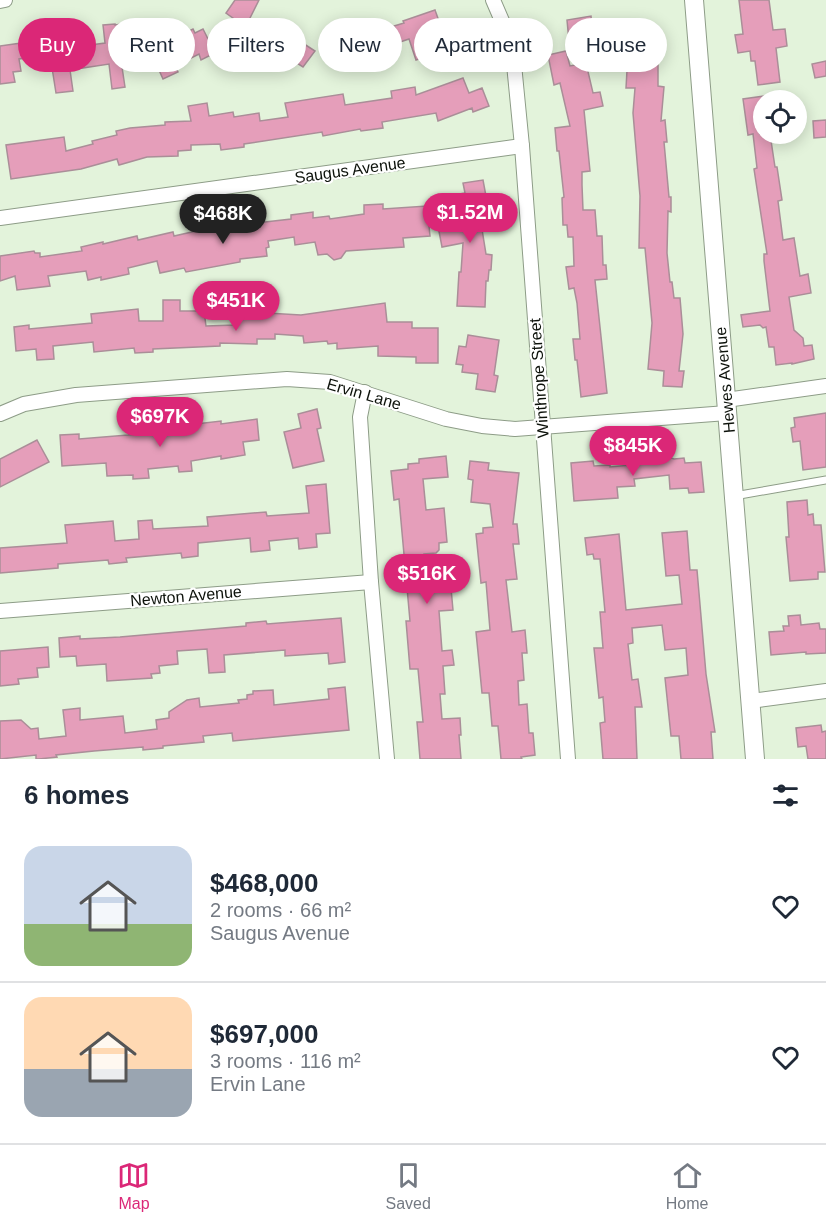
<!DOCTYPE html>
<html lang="en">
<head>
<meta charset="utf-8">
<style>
	:root { --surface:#fff; --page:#f6f6f7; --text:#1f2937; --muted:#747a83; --line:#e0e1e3; --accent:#db2777 }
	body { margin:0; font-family:Arial,sans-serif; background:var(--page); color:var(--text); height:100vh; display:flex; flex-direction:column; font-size:22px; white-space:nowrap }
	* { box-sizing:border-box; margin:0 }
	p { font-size:20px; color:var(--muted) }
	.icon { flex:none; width:33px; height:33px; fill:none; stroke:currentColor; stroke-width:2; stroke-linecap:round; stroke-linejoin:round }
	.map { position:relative; height:759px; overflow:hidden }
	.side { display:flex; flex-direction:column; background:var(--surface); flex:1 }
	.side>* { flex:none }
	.hud { position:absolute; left:18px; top:18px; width:790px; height:54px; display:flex; gap:12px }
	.buttons { position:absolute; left:753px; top:90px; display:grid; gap:12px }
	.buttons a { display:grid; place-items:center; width:54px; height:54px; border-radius:50%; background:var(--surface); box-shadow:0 3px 15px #0003; font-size:30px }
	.price { position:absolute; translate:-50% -51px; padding:0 14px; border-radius:21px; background:var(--accent); color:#fff; font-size:20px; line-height:39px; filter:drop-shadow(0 2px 3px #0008) }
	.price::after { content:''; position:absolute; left:50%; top:36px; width:18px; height:14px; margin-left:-9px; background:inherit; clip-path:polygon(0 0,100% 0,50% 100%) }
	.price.on { background:#222; color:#fff }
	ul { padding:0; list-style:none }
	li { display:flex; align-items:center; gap:18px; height:150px; padding:0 24px }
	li+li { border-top:2px solid var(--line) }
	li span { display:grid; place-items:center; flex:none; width:168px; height:120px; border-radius:18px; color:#555 }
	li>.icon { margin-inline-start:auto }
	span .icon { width:72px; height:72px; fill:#fffc; stroke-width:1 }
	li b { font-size:26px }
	h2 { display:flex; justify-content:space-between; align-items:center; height:72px; padding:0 24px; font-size:26px }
	.pill { padding:0 21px; border-radius:27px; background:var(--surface); box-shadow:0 3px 15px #0003; font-size:21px; line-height:54px }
	.pill.on { background:var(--accent); color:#fff }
	.tabs { display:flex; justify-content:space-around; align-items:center; height:84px; border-top:2px solid var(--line); background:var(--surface); font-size:16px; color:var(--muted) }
	.tabs a { display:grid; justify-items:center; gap:3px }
	.tabs .on { color:var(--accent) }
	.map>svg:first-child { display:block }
</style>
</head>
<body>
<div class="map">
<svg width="826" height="759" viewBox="0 0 826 759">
	<rect width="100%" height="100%" fill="#e3f3db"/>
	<g fill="#e59eba" stroke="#aa8e98" stroke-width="1.5">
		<polygon points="235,0 259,0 247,24 242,21 240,23 226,13"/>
		<polygon points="739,0 769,0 773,30 785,29 787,46 776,48 780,82 758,85 755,61 751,61 750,51 738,53 735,35 743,34"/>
		<polygon points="435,10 445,38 462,31 468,50 454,55 451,48 416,60 409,39 400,42 394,26 404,23 403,21"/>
		<polygon points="591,16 593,38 569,41 567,20"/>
		<polygon points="177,22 183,34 193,29 195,33 203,29 215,53 201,60 199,54 175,66 178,72 163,79 154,59 126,63 126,66 122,67 125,87 112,89 109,64 70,70 73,91 56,93 50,55 19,59 21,71 13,72 15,82 0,84 0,46 63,37 64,43 74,42 75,47 105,43 103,25 115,24 115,25 129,23 131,33 144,31 145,37"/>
		<polygon points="301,42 315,51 303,67 289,58"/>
		<polygon points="651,47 658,48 658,86 664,87 661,121 665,120 667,142 664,142 669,197 671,197 671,212 668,211 667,253 670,282 672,282 674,298 680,298 683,334 679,371 684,371 682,387 663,386 664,371 648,369 652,323 645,248 639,248 640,196 633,113 635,88 626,88 628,53"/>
		<polygon points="566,51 570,66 586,63 593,93 600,92 603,106 584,110 590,171 582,172 582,185 583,210 595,210 597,236 602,236 603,265 606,265 607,279 595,280 607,393 581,397 577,360 575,360 573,339 580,339 577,303 574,288 569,289 566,267 574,266 573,237 568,237 567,225 563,225 562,198 564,197 559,151 557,151 555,128 570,126 560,83 554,85 548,55"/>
		<polygon points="826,61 826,76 815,78 812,64"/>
		<polygon points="463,78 469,93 482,88 489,106 473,112 472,108 438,121 436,113 382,122 383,128 361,131 360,129 323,136 322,132 244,144 244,147 221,150 220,144 191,145 191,150 178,151 178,156 147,157 119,165 117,159 81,169 11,179 6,145 64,137 66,151 93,144 92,141 117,135 116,131 130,128 165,125 165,122 191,121 188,106 207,103 209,116 233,112 234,117 259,113 260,121 288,117 285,103 343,94 345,105 392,98 391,91 415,87 416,95"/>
		<polygon points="764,96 764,133 759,134 770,134 775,167 777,167 782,200 778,201 783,240 794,238 800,276 808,274 811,293 789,297 794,330 803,338 804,346 812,345 814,359 792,364 792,363 776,365 774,347 769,347 766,327 763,328 760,325 743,327 741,315 770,311 764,261 764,254 767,254 754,169 757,168 753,134 748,135 743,99"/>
		<polygon points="826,120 826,137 814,138 813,121"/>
		<polygon points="483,180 488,207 483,208 486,222 481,223 486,254 492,255 491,270 489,270 488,281 486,281 485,307 457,306 459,272 461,272 463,243 442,247 438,226 456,223 453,195 465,193 463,183"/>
		<polygon points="383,204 383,209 427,206 430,236 403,238 404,247 346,251 341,258 334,260 327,254 318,255 315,242 295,245 294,237 268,241 269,247 266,248 267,256 240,259 240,262 186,272 184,268 160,273 157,261 128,268 129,274 101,280 101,277 88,280 86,271 48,276 50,286 17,290 15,276 0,281 0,256 34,251 35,253 40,253 40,257 82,251 81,247 103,242 103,244 137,236 138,240 173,232 174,236 205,229 291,219 291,215 313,212 313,218 329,216 330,219 364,214 364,205"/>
		<polygon points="163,300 180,300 180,311 204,311 206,326 234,325 234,311 301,315 385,303 387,322 412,322 412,328 438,328 438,363 416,363 416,357 378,356 378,346 337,349 337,343 328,344 327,341 304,343 303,336 275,334 275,339 257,339 257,344 220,343 220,346 153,349 153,352 135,353 134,348 94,352 93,342 53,346 54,359 37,360 36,349 16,351 14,327 29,325 29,329 92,323 91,314 138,309 139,321 163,321"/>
		<polygon points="468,335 499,340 494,375 498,376 495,392 476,389 478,374 462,372 463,365 456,364 459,346 466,347"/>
		<polygon points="317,409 321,428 317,429 324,461 293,468 284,432 301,428 298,414"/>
		<polygon points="826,413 826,467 803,470 800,441 793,442 791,428 795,427 794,418"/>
		<polygon points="257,419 259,440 243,442 245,455 221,459 221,456 191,461 192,471 179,472 178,466 148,469 149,478 133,479 133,475 107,476 106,463 62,466 60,435 79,434 79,439 128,435 162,431 162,428 221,421 221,424"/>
		<polygon points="37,440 49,462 0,487 0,459"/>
		<polygon points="671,454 671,458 674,459 684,458 685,463 701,462 704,492 689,493 688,488 670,489 669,475 634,479 635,486 617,487 618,498 574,501 571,463 593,461 594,466 610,465 610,467 642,464 641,457"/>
		<polygon points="446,456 448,477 423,479 426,510 444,508 447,542 439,543 439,550 436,553 424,554 426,579 450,577 453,610 439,611 442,651 452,650 454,665 443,666 445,694 440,694 442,719 460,718 461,735 459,735 461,759 420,759 417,722 423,722 418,669 410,669 406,621 410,621 399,499 394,500 391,471 408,469 408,464 419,463 419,459"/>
		<polygon points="470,461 489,463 488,470 519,473 513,524 517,524 519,544 513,544 517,579 506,580 512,632 525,630 527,653 522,653 524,680 518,681 519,705 527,704 529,733 533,733 535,755 521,757 522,759 501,759 498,726 492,726 489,693 482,693 476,632 490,630 486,582 481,583 476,534 483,533 483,528 493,527 490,504 471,502 473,480 468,479"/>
		<polygon points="326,484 330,533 316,534 317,547 299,549 298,538 269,541 270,550 251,552 250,538 198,543 198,556 182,558 181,553 126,558 127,562 109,564 108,560 58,564 58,568 0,573 0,548 67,543 65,525 113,521 115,541 139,539 138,521 152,520 153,529 208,526 207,517 266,512 267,516 309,513 306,486"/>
		<polygon points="807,500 808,515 813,514 814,525 821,525 825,572 818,572 818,579 790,581 786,537 789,537 787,502"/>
		<polygon points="687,531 690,570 697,570 706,674 715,732 711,732 713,759 681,759 679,736 671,736 665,678 688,675 686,648 665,650 662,625 632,628 633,643 628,644 632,680 638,679 642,707 635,707 637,759 603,759 600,723 605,722 603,697 599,698 594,648 603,648 600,612 605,612 600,559 594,559 593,554 587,555 585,538 619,534 626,610 682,604 679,575 666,576 662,533"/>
		<polygon points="800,615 801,625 819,623 820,629 826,629 826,653 806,654 806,652 771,655 769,632 784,631 783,626 789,626 788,616"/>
		<polygon points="341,618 345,662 329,664 328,653 285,656 285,650 224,655 225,672 209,673 207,649 177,651 178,664 159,666 160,673 151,674 152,678 107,681 106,664 77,666 76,656 60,657 59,638 80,636 80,639 120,637 246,626 246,623 266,621 267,624"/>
		<polygon points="48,647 49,667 37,668 38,677 18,679 19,684 0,686 0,651"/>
		<polygon points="345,687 349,730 233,741 232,733 203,736 204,742 163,746 163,748 143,750 143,747 94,751 56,755 57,757 39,759 36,759 36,755 0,759 0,721 21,720 31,729 38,728 39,739 66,736 63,710 80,708 80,720 123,716 125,733 157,729 156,720 169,718 169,712 187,700 199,698 200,707 239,703 238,700 247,699 247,695 253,694 253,691 273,690 274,705 329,699 328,689"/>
		<polygon points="821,725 822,732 826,731 826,759 808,759 806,746 798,747 796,728"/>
	</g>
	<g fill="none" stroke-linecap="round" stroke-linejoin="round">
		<defs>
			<polyline id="lane" points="734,496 826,480"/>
			<g id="street">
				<polyline points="493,0 512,44 522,146 568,759"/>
				<polyline points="0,1 5,0"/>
				<polyline points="0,218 522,146"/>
				<polyline points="365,392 360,417 371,582 387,759"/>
				<polyline points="726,400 826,386"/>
				<polyline points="0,414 24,404 76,395 287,379 330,382 446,419 482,426 515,429 727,413"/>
				<polyline points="0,611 371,582"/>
				<polyline points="751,701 826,691"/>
			</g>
			<polyline id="secondary" points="694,0 755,759"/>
		</defs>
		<use href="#lane" stroke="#8d9c87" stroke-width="9"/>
		<use href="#street" stroke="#8d9c87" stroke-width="16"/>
		<use href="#secondary" stroke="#8d9c87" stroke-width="20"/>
		<use href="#lane" stroke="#fff" stroke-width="7"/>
		<use href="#street" stroke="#fff" stroke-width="14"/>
		<use href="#secondary" stroke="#fff" stroke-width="18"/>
	</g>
	<g text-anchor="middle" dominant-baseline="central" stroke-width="4.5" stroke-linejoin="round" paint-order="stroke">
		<g font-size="16" fill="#0d120b" stroke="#fff">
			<text transform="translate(350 170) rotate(-8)">Saugus Avenue</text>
			<text transform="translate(539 378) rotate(-94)">Winthrope Street</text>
			<text transform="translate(725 380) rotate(-95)">Hewes Avenue</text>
			<text transform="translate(364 394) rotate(16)">Ervin Lane</text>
			<text transform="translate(186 596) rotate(-5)">Newton Avenue</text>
		</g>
	</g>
</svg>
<div class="buttons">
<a><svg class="icon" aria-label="locate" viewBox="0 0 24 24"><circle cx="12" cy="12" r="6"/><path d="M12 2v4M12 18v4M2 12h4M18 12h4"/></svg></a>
</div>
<b class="price" style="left:470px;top:244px">$1.52M</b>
<b class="price on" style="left:223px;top:245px">$468K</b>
<b class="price" style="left:236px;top:332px">$451K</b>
<b class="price" style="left:160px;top:448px">$697K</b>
<b class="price" style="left:633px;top:477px">$845K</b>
<b class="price" style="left:427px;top:605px">$516K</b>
<div class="hud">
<a class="pill on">Buy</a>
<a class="pill">Rent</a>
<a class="pill">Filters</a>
<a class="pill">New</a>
<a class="pill">Apartment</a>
<a class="pill">House</a>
</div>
</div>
<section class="side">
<h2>6 homes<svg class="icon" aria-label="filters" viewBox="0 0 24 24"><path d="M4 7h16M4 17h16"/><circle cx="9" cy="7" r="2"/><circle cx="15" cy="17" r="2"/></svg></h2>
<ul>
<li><span style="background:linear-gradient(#c9d6e8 65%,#8fb573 0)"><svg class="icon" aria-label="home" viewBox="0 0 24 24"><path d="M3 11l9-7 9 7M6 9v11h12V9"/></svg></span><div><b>$468,000</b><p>2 rooms · 66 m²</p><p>Saugus Avenue</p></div><svg class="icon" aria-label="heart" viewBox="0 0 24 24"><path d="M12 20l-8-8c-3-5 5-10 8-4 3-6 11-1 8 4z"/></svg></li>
<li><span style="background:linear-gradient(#ffd9b3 60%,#9aa5b1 0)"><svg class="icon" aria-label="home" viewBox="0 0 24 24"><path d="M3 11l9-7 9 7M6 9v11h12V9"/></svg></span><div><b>$697,000</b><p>3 rooms · 116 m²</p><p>Ervin Lane</p></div><svg class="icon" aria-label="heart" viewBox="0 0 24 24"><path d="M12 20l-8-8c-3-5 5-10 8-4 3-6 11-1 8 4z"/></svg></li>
</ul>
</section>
<nav class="tabs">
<a class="on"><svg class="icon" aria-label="map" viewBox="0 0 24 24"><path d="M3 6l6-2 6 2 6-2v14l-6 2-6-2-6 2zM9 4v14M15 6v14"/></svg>Map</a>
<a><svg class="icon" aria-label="saved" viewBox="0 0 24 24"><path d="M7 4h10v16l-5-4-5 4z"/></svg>Saved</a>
<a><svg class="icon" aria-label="home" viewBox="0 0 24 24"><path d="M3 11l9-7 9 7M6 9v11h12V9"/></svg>Home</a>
</nav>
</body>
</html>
